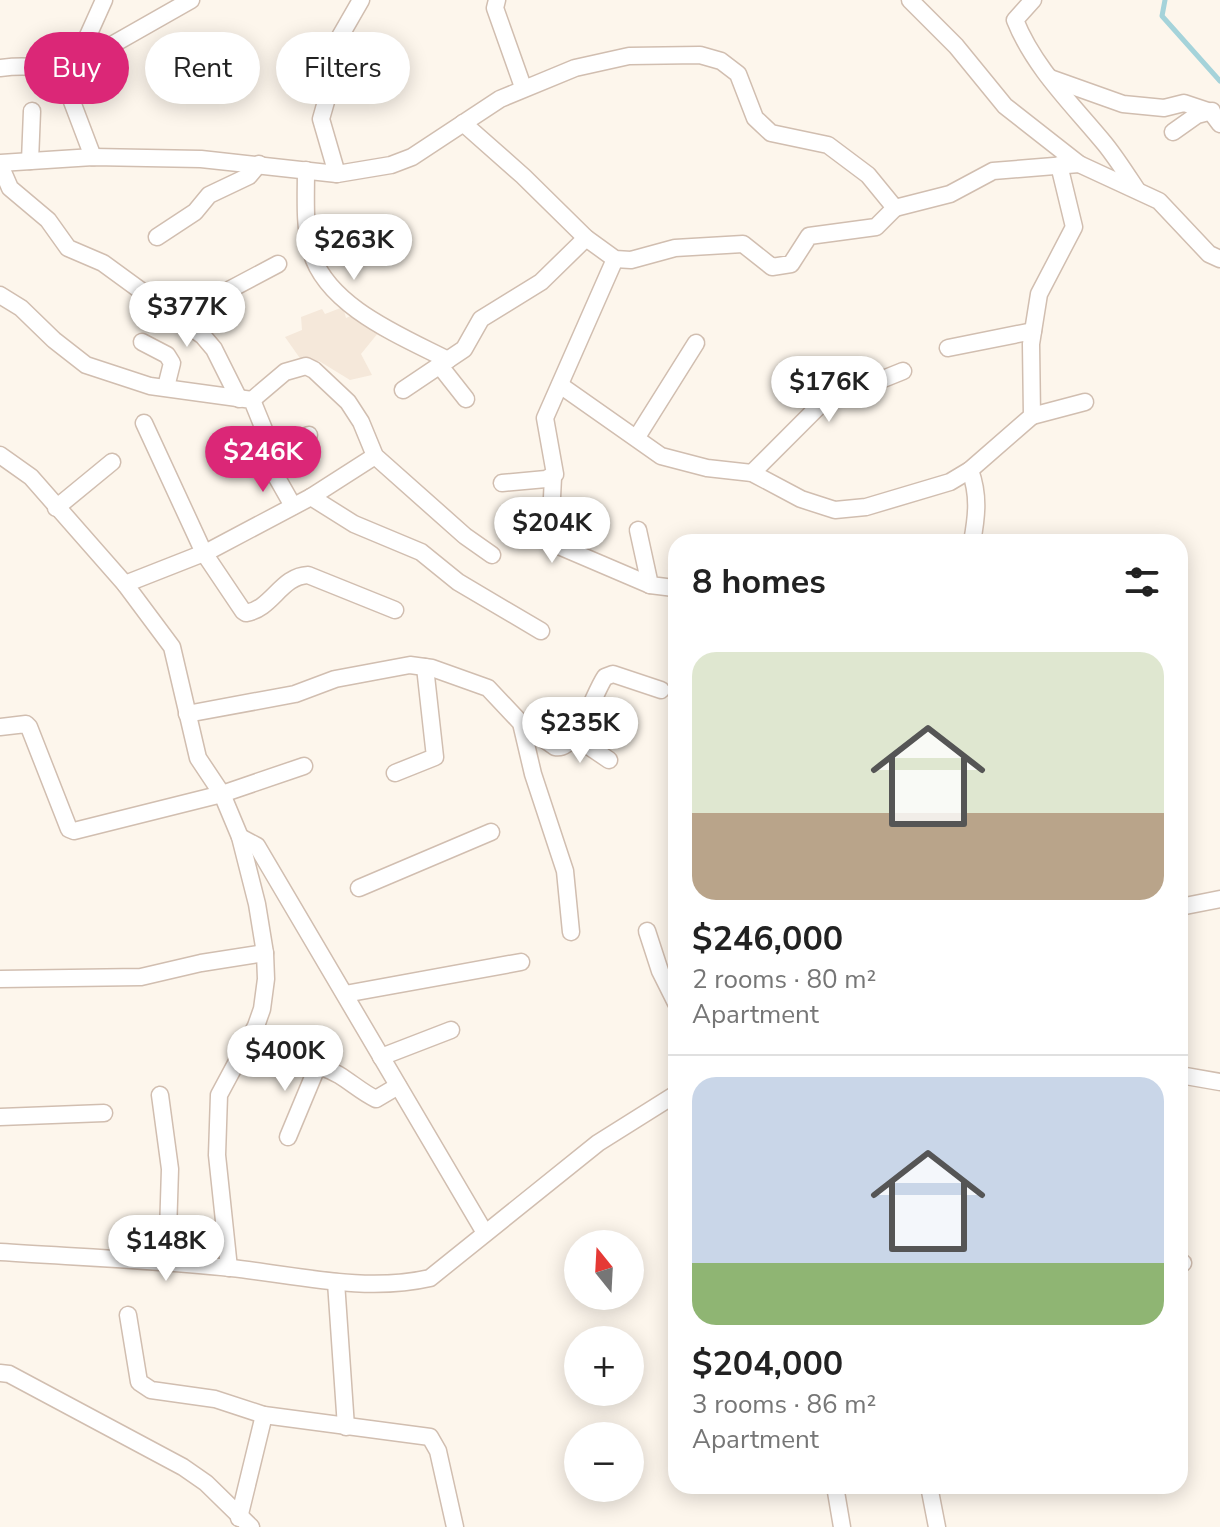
<!DOCTYPE html>
<html lang="en">
<head>
<meta charset="utf-8">
<style>
	:root { --surface:#fff; --page:#f6f6f6; --text:#222; --muted:#767676; --line:#e0e0e0; --accent:#db2777 }
	body { margin:0; font-family:"Nunito Sans",sans-serif; background:var(--page); color:var(--text); height:100vh; display:flex; flex-direction:column; font-size:30px; white-space:nowrap }
	* { box-sizing:border-box; margin:0 }
	p { font-size:26px; color:var(--muted) }
	.icon { flex:none; width:44px; height:44px; fill:none; stroke:currentColor; stroke-width:2; stroke-linecap:round; stroke-linejoin:round }
	.map { position:relative; flex:1; overflow:hidden }
	.side { position:absolute; left:668px; top:534px; width:520px; height:960px; display:flex; flex-direction:column; background:var(--surface); border-radius:24px; box-shadow:0 4px 20px #0003 }
	.side>* { flex:none }
	.top-card { position:absolute; left:24px; top:32px; width:524px; height:72px; display:flex; gap:16px }
	.needle { width:52px; rotate:342deg }
	.buttons { position:absolute; left:564px; top:1230px; display:grid; gap:16px }
	.buttons a { display:grid; place-items:center; width:80px; height:80px; border-radius:50%; background:var(--surface); box-shadow:0 4px 20px #0003; font-size:40px }
	.price { position:absolute; translate:-50% -68px; padding:0 18px; border-radius:28px; background:#fff; color:#222; font-size:26px; line-height:52px; filter:drop-shadow(0 2px 4px #0008) }
	.price::after { content:''; position:absolute; left:50%; top:48px; width:24px; height:18px; margin-left:-12px; background:inherit; clip-path:polygon(0 0,100% 0,50% 100%) }
	.price.current { background:var(--accent); color:#fff }
	ul { padding:0; list-style:none }
	li { display:grid; align-content:center; gap:16px; height:424px; padding:0 24px }
	li+li { border-top:2px solid var(--line) }
	li span { display:grid; place-items:center; height:248px; border-radius:24px; color:#555 }
	li>.icon { margin-inline-start:auto }
	span .icon { width:144px; height:144px; fill:#fffc; stroke-width:1 }
	li b { font-size:34px }
	h2 { display:flex; justify-content:space-between; align-items:center; height:96px; padding:0 24px; font-size:34px }
	.pill { padding:0 28px; border-radius:36px; background:var(--surface); box-shadow:0 4px 20px #0003; font-size:28px; line-height:72px }
	.pill.current { background:var(--accent); color:#fff }
	.map>svg:first-child { display:block }
</style>
</head>
<body>
<div class="map">
<svg width="1220" height="1527" viewBox="0 0 1220 1527">
	<rect width="100%" height="100%" fill="#fdf6ec"/>
	<polygon fill="#f5e8da" points="343,307 346,318 353,315 378,333 361,354 372,375 350,380 319,361 304,364 285,337 302,330 301,317 322,309 325,314"/>
	<g fill="none" stroke-linecap="round" stroke-linejoin="round">
		<polyline stroke="#a5d3da" stroke-width="5" points="1165,0 1162,16 1220,81"/>
		<defs>
			<g id="minor">
				<polyline points="497,0 495,8 523,87"/>
				<polyline points="910,0 956,46 1005,106 1079,164 1159,201 1209,254 1220,259"/>
				<path d="M1033,0l-18,20c19,48 58,85 90,124 12,15 22,31 32,46"/>
				<polyline points="73,67 191,0"/>
				<path d="M0,68c26,-3 46,-2 69,10l2,21 22,58"/>
				<polyline points="73,69 104,0"/>
				<polyline points="1050,78 1123,104 1164,108 1184,103 1211,112 1220,124"/>
				<polyline points="463,123 523,176 586,238 615,259 631,260 675,248 743,244 772,267 791,264 809,236 876,227 895,208"/>
				<polyline points="1173,132 1197,115 1212,111"/>
				<polyline points="30,161 32,111"/>
				<polyline points="0,163 93,157 201,159 337,174 391,165 412,157 500,99 575,68 629,56 700,55 721,61 738,74 755,118 771,133 828,145 868,175 895,208 950,194 993,171 1079,164"/>
				<polyline points="0,165 10,188 48,220 68,248 103,263 203,336 214,349 239,399"/>
				<path d="M306,170c0,26 -2,56 5,81 15,55 90,85 137,109"/>
				<polyline points="337,174 321,119 337,63 338,40 361,0"/>
				<polyline points="157,237 195,212 209,195 249,176 259,164"/>
				<polyline points="0,295 21,308 54,340 86,365 150,386 252,400 272,449 276,476 293,506"/>
				<polyline points="178,317 278,264"/>
				<polyline points="142,342 167,355 172,363 166,387"/>
				<polyline points="948,348 1033,331"/>
				<polyline points="440,366 466,399"/>
				<polyline points="560,385 661,456 707,468 752,473 801,499 835,510 866,507 950,482 970,470 1032,416 1031,344 1039,294 1074,227 1059,165"/>
				<polyline points="403,390 464,349 481,319 541,282 586,238"/>
				<polyline points="252,400 285,372 306,366 314,370 348,402 361,422 375,456 465,536 492,555"/>
				<polyline points="1032,416 1085,402"/>
				<path d="M144,423l60,130 39,58 3,2c26,-4 35,-37 62,-38l87,35"/>
				<polyline points="637,437 696,343"/>
				<polyline points="272,449 309,435"/>
				<polyline points="0,455 31,477 125,584 172,647 198,758 222,794 240,837 257,904 265,953 266,979 262,1009 256,1026 219,1095 217,1155 229,1268"/>
				<path d="M970,470c9,25 7,45 2,72"/>
				<polyline points="752,473 821,404 903,371"/>
				<polyline points="553,477 550,538 554,544 650,585"/>
				<polyline points="502,483 546,479 555,474 545,418 615,259"/>
				<polyline points="311,497 375,456"/>
				<polyline points="56,508 112,462"/>
				<polyline points="638,530 650,585 674,588"/>
				<polyline points="125,584 209,551 311,497 354,524 421,552 458,582 541,631"/>
				<polyline points="187,714 295,694 335,679 410,665 432,668 488,688 521,723 533,774 565,871 571,932"/>
				<path d="M521,723l34,24c22,5 38,-53 50,-70l8,-3 48,16"/>
				<polyline points="0,727 26,724 29,727 69,829 74,831 222,794 304,766"/>
				<polyline points="575,737 609,760"/>
				<polyline points="395,773 435,757 425,667"/>
				<polyline points="240,837 257,846 485,1233"/>
				<polyline points="359,888 491,832"/>
				<polyline points="1180,907 1220,899"/>
				<polyline points="647,931 660,971 676,1003"/>
				<polyline points="0,979 141,977 201,963 265,953"/>
				<polyline points="345,994 521,962"/>
				<path d="M242,1054c32,3 69,5 97,21 13,8 24,18 37,24l22,-13"/>
				<polyline points="381,1057 451,1030"/>
				<polyline points="1180,1075 1220,1082"/>
				<polyline points="160,1095 170,1169 167,1264"/>
				<polyline points="0,1117 104,1113"/>
				<polyline points="288,1137 318,1065"/>
				<path d="M0,1252c77,5 154,8 231,16 65,7 134,25 199,10l168,-135 78,-49"/>
				<polyline points="1180,1261 1183,1263"/>
				<polyline points="336,1282 346,1427"/>
				<polyline points="128,1315 139,1382 151,1390 215,1399 264,1415 430,1437 438,1451 455,1527"/>
				<polyline points="0,1373 9,1374 183,1467 206,1483 251,1527"/>
				<polyline points="835,1486 842,1527"/>
				<polyline points="929,1486 937,1527"/>
				<polyline points="239,1518 264,1415"/>
			</g>
		</defs>
		<use href="#minor" stroke="#d1beb0" stroke-width="19"/>
		<use href="#minor" stroke="#fff" stroke-width="16"/>
	</g>
</svg>
<div class="buttons">
<a><svg class="needle" viewBox="-14 -14 28 28"><path d="M0-13l5 13h-10z" fill="#e53935"/><path d="M0 13l5-13h-10z" fill="#767676"/></svg></a>
<a>+</a>
<a>−</a>
</div>
<b class="price" style="left:354px;top:282px">$263K</b>
<b class="price" style="left:187px;top:349px">$377K</b>
<b class="price" style="left:829px;top:424px">$176K</b>
<b class="price current" style="left:263px;top:494px">$246K</b>
<b class="price" style="left:552px;top:565px">$204K</b>
<b class="price" style="left:580px;top:765px">$235K</b>
<b class="price" style="left:285px;top:1093px">$400K</b>
<b class="price" style="left:166px;top:1283px">$148K</b>
<div class="top-card">
<a class="pill current">Buy</a>
<a class="pill">Rent</a>
<a class="pill">Filters</a>
</div>
<section class="side">
<h2>8 homes<svg class="icon" aria-label="filters" viewBox="0 0 24 24"><path d="M4 7h16M4 17h16"/><circle cx="9" cy="7" r="2"/><circle cx="15" cy="17" r="2"/></svg></h2>
<ul>
<li><span style="background:linear-gradient(#dfe7d0 65%,#b9a48a 0)"><svg class="icon" aria-label="home" viewBox="0 0 24 24"><path d="M3 11l9-7 9 7M6 9v11h12V9"/></svg></span><div><b>$246,000</b><p>2 rooms · 80 m²</p><p>Apartment</p></div></li>
<li><span style="background:linear-gradient(#c9d6e8 75%,#8fb573 0)"><svg class="icon" aria-label="home" viewBox="0 0 24 24"><path d="M3 11l9-7 9 7M6 9v11h12V9"/></svg></span><div><b>$204,000</b><p>3 rooms · 86 m²</p><p>Apartment</p></div></li>
</ul>
</section>
</div>
</body>
</html>
